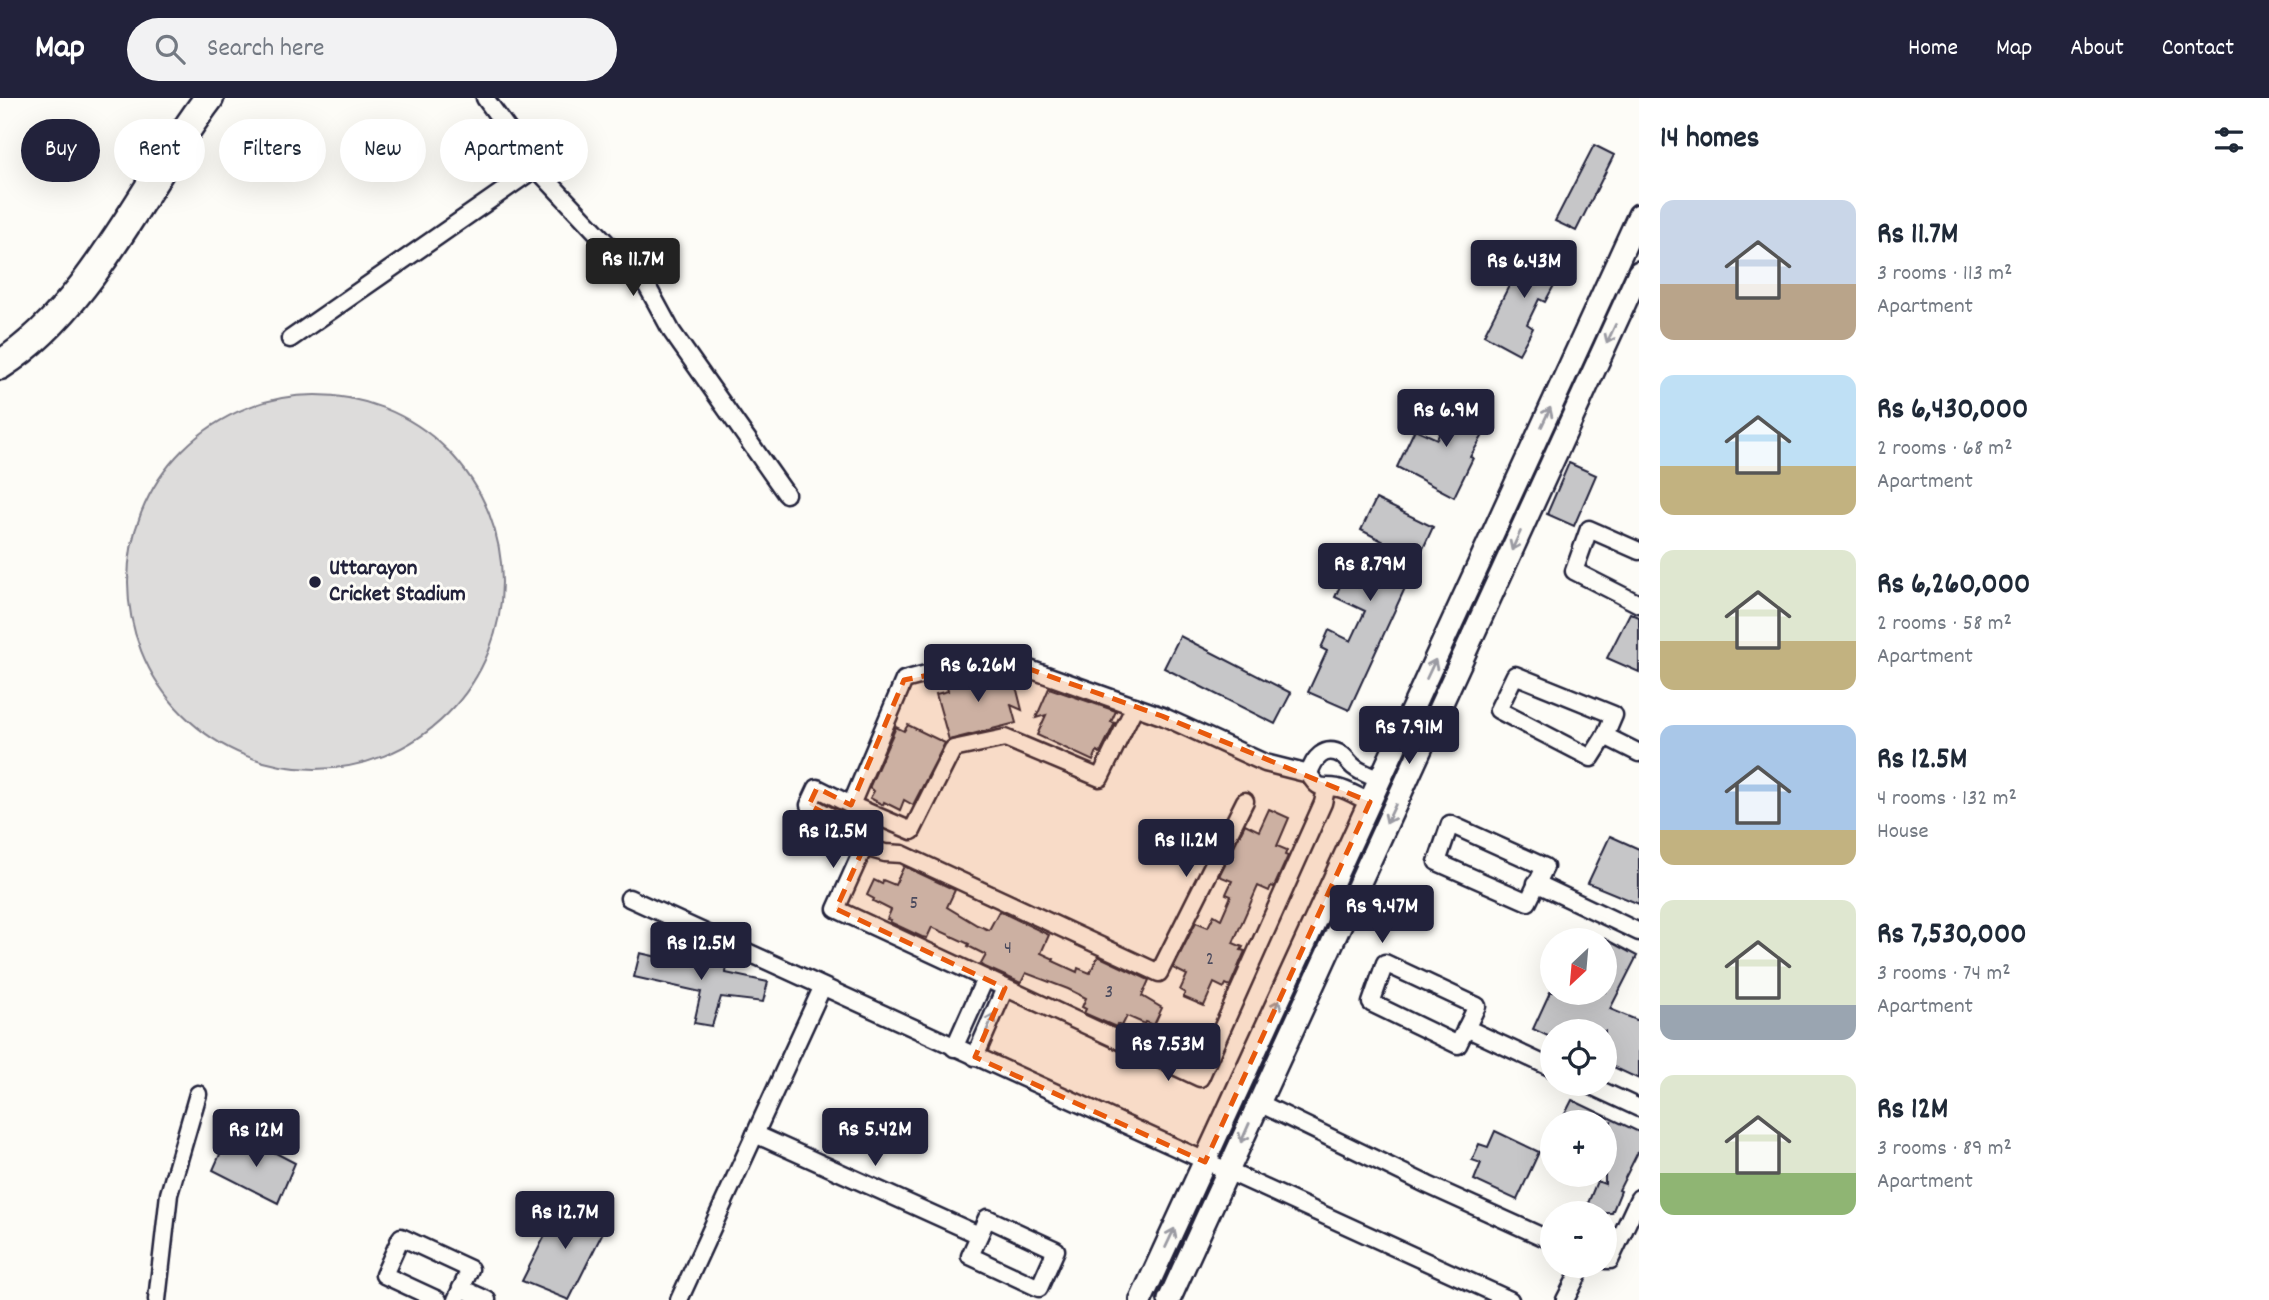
<!DOCTYPE html>
<html lang="en">
<head>
<meta charset="utf-8">
<style>
	:root { --surface:#fff; --page:#f2f2f3; --text:#1f2937; --muted:#747a83; --accent:#22223b }
	body { margin:0; font-family:Dekko,sans-serif; background:var(--page); color:var(--text); height:100vh; display:flex; flex-direction:column; font-size:26px; white-space:nowrap }
	* { box-sizing:border-box; margin:0 }
	p { font-size:23px; color:var(--muted) }
	.icon { flex:none; width:38px; height:38px; fill:none; stroke:currentColor; stroke-width:2; stroke-linecap:round; stroke-linejoin:round }
	.map { position:relative; flex:1; overflow:hidden }
	.details { display:flex; flex-direction:column; background:var(--surface); width:630px }
	.details>* { flex:none }
	.top-card { position:absolute; left:21px; top:21px; width:665px; height:63px; display:flex; gap:14px }
	.needle { width:46px; rotate:206deg }
	.controls { position:absolute; left:1540px; top:830px; display:grid; gap:14px }
	.controls a { display:grid; place-items:center; width:77px; height:77px; border-radius:50%; background:var(--surface); box-shadow:0 7px 28px #0002; font-size:35px }
	.price { position:absolute; translate:-50% -60px; padding:0 16px; border-radius:7px; background:var(--accent); color:#fff; font-size:23px; line-height:46px; filter:drop-shadow(0 2px 4px #0008) }
	.price::after { content:''; position:absolute; left:50%; top:42px; width:21px; height:16px; margin-left:-10px; background:inherit; clip-path:polygon(0 0,100% 0,50% 100%) }
	.price.selected { background:#222; color:#fff }
	ul { padding:0; list-style:none }
	li { display:flex; align-items:center; gap:21px; height:175px; padding:0 21px }
	li span { display:grid; place-items:center; flex:none; width:196px; height:140px; border-radius:14px; color:#555 }
	li>.icon { margin-inline-start:auto }
	span .icon { width:84px; height:84px; fill:#fffc; stroke-width:1 }
	li b { font-size:30px }
	h2 { display:flex; justify-content:space-between; align-items:center; height:84px; padding:0 21px; font-size:30px }
	.tag { padding:0 24px; border-radius:32px; background:var(--surface); box-shadow:0 7px 28px #0002; font-size:24px; line-height:63px }
	.tag.selected { background:var(--accent); color:#fff }
	header { display:flex; align-items:center; gap:42px; box-sizing:border-box; height:98px; padding:0 35px; background:var(--accent); color:#fff }
	header strong { font-size:33px }
	nav { display:flex; gap:38px; margin-inline-start:auto; font-size:24px }
	.search { width:490px; height:63px; background:var(--page); display:flex; align-items:center; gap:18px; box-sizing:border-box; padding:0 24px; border-radius:38px; color:var(--muted); font-size:26px }
	main { display:flex; flex:1; min-height:0 }
	.map>svg:first-child { display:block }
</style>
</head>
<body>
<header>
<strong>Map</strong>
<div class="search"><svg class="icon" aria-label="search" viewBox="0 0 24 24"><circle cx="10" cy="10" r="6"/><path d="M15 15l6 6"/></svg>Search here</div>
<nav><a>Home</a><a>Map</a><a>About</a><a>Contact</a></nav>
</header>
<main>
<div class="map">
<svg width="1639" height="1202" viewBox="0 0 1639 1202">
	<rect width="100%" height="100%" fill="#fdfcf7"/>
	<filter id="ink" filterUnits="userSpaceOnUse"><feTurbulence type="fractalNoise" baseFrequency=".0143" numOctaves="2"/><feDisplacementMap in="SourceGraphic" scale="14" xChannelSelector="R" yChannelSelector="G"/><feConvolveMatrix kernelMatrix="1 2 1 2 8 2 1 2 1" color-interpolation-filters="sRGB"/></filter>
	<g filter="url(#ink)">
		<circle fill="#dddcdb" stroke="#807f8b" stroke-width="2" cx="315" cy="484" r="187"/>
		<g fill="#c6c6c8" stroke="#22223b" stroke-width="2">
			<polygon points="1594,47 1614,57 1576,133 1555,123"/>
			<polygon points="1536,150 1566,165 1545,204 1539,201 1527,226 1533,230 1519,256 1484,237 1522,162 1528,165"/>
			<polygon points="1455,301 1492,322 1470,359 1473,360 1454,399 1397,369 1415,331 1437,341"/>
			<polygon points="1569,365 1596,377 1574,428 1547,416"/>
			<polygon points="1376,401 1433,429 1349,612 1308,594 1327,553 1321,550 1329,532 1351,543 1365,513 1335,499 1352,462 1380,474 1392,448 1361,432"/>
			<polygon points="1630,515 1639,519 1639,574 1607,560"/>
			<polygon points="1180,538 1291,595 1275,626 1164,570"/>
			<polygon points="1002,573 1005,582 1014,580 1022,612 1011,607 1016,625 949,642 936,596 948,593 945,583 972,576"/>
			<polygon points="1049,590 1116,613 1111,624 1115,625 1100,655 1097,653 1093,663 1037,637 1046,617 1036,620"/>
			<polygon points="908,627 945,645 913,707 904,702 900,712 884,704 883,707 870,700 874,693 869,690 896,629 904,633"/>
			<polygon points="1269,711 1289,720 1277,748 1287,752 1285,757 1288,758 1274,789 1271,788 1269,793 1258,788 1233,845 1243,849 1241,852 1245,853 1230,888 1226,886 1224,890 1214,885 1204,908 1183,899 1185,895 1180,892 1187,877 1173,870 1196,824 1208,829 1214,817 1221,821 1231,798 1226,796 1232,783 1219,778 1245,726 1259,733"/>
			<polygon points="1610,738 1639,751 1639,806 1588,785"/>
			<polygon points="904,768 955,792 947,809 977,827 989,832 999,813 1049,837 1041,855 1054,861 1053,863 1077,874 1078,870 1090,875 1098,858 1149,882 1142,898 1162,910 1154,927 1146,924 1145,926 1127,918 1122,928 1117,926 1116,929 1084,915 1086,911 1082,909 1086,900 1068,891 1026,875 1021,885 985,869 981,866 986,857 968,848 969,846 932,829 927,840 922,839 890,824 891,822 887,821 891,812 873,803 874,801 867,797 874,782 882,786 883,782 895,787"/>
			<polygon points="1605,841 1637,858 1610,911 1639,923 1639,981 1605,965 1605,933 1552,933 1552,940 1533,931 1550,894 1605,894"/>
			<polygon points="640,855 689,866 693,857 727,867 726,875 768,884 763,904 721,899 712,928 694,925 701,894 634,879"/>
			<polygon points="1572,1002 1639,1034 1639,1052 1619,1092 1621,1093 1612,1115 1584,1115 1597,1083 1605,1086 1605,1039 1611,1024 1561,1024"/>
			<polygon points="1495,1033 1539,1054 1517,1102 1474,1082 1481,1065 1472,1062 1479,1046 1488,1049"/>
			<polygon points="247,1040 295,1065 278,1105 213,1072 225,1045 242,1052"/>
			<polygon points="563,1102 608,1124 569,1202 522,1183"/>
		</g>
		<g fill="none" stroke-linecap="round" stroke-linejoin="round">
			<defs>
				<g id="street">
					<polyline points="485,0 536,70 647,188 672,234 786,396"/>
					<polyline points="290,241 536,70"/>
					<polyline points="1639,453 1589,431 1574,473 1639,506"/>
					<polygon points="1515,577 1614,617 1605,638 1591,660 1498,612"/>
					<polyline points="1605,638 1639,655"/>
					<path d="M1309,676c4,-14 15,-30 33,-19 4,3 8,9 12,12 7,6 18,9 26,13"/>
					<path d="M1326,691l-3,14 -123,275 -364,-169 28,-62 -1,-13 -54,-29 8,-17 34,17 53,-125 56,-15 44,-5 158,56 103,47 44,11c11,18 12,11 29,14 10,2 22,10 32,14"/>
					<polyline points="851,707 912,733 953,651 1005,640 1100,680 1135,608"/>
					<polygon points="1450,726 1545,769 1528,804 1437,764"/>
					<polyline points="864,749 885,755 902,756 1159,875 1245,703"/>
					<polyline points="1536,785 1639,834"/>
					<polyline points="629,800 1510,1202"/>
					<polygon points="1385,865 1477,908 1458,947 1371,905"/>
					<polyline points="1466,930 1552,970"/>
					<polyline points="954,950 985,881"/>
					<polyline points="975,959 1005,890"/>
					<polyline points="1585,985 1639,1010"/>
					<polyline points="1259,1005 1428,1087 1552,1143"/>
					<polyline points="755,1036 979,1137"/>
					<polygon points="987,1120 1056,1152 1039,1190 970,1158"/>
					<polyline points="1605,1162 1610,1162 1639,1100"/>
					<polyline points="461,1190 487,1202"/>
					<polyline points="157,1202 169,1096 198,996"/>
					<polyline points="438,1202 384,1177 401,1139 470,1171 456,1202"/>
					<polyline points="679,1202 822,890"/>
					<polyline points="1565,1202 1583,1167"/>
				</g>
				<g id="secondary">
					<polyline points="1141,1202 1639,117"/>
					<polyline points="1169,1202 1639,174"/>
				</g>
				<path id="highway" d="M0,267c92,-58 144,-182 209,-267"/>
			</defs>
			<use href="#street" stroke="#22223b" stroke-width="21"/>
			<use href="#secondary" stroke="#22223b" stroke-width="26"/>
			<use href="#highway" stroke="#22223b" stroke-width="33"/>
			<use href="#street" stroke="#fdfcf7" stroke-width="16"/>
			<use href="#secondary" stroke="#fdfcf7" stroke-width="21"/>
			<use href="#highway" stroke="#fdfcf7" stroke-width="28"/>
		</g>
		<defs><path id="oneway-shaft" d="M-6 0H5M1.5-3L5.5 0L1.5 3" fill="none" stroke-width="1.6" stroke-linecap="round" stroke-linejoin="round" transform="scale(1.75)"/></defs>
		<g stroke="#9a9aa2">
			<use href="#oneway-shaft" transform="translate(1611 236) rotate(115)"/>
			<use href="#oneway-shaft" transform="translate(1546 319) rotate(-65)"/>
			<use href="#oneway-shaft" transform="translate(1516 443) rotate(115)"/>
			<use href="#oneway-shaft" transform="translate(1431 571) rotate(-65)"/>
			<use href="#oneway-shaft" transform="translate(1391 716) rotate(115)"/>
			<use href="#oneway-shaft" transform="translate(1275 911) rotate(-65)"/>
			<use href="#oneway-shaft" transform="translate(990 925) rotate(-67)"/>
			<use href="#oneway-shaft" transform="translate(1245 1035) rotate(114)"/>
			<use href="#oneway-shaft" transform="translate(1170 1140) rotate(-65)"/>
		</g>
	</g>
	<path fill="#e8590c" fill-opacity="0.2" stroke="#e8590c" stroke-width="5" stroke-dasharray="14 9" stroke-linejoin="round" d="M1004,562l158,56 208,86 -165,360 -230,-105 30,-69 -169,-79 28,-62 -1,-13 -54,-29 8,-17 34,17 53,-125z"/>
	<circle fill="#22223b" stroke="#fdfcf7" stroke-width="2.5" cx="315" cy="484" r="7"/>
	<g text-anchor="middle" dominant-baseline="central" stroke-width="6" stroke-linejoin="round" paint-order="stroke">
		<g font-size="19" fill="#4b4b5e">
			<text x="914" y="806">5</text>
			<text x="1008" y="851">4</text>
			<text x="1210" y="862">2</text>
			<text x="1109" y="895">3</text>
		</g>
		<g font-size="23" font-weight="bold" fill="#22223b" stroke="#fdfcf7" text-anchor="start">
			<text x="329" y="471">Uttarayon<tspan x="329" dy="26">Cricket Stadium</tspan></text>
		</g>
	</g>
</svg>
<div class="controls">
<a><svg class="needle" viewBox="-14 -14 28 28"><path d="M0-13l5 13h-10z" fill="#e53935"/><path d="M0 13l5-13h-10z" fill="#747a83"/></svg></a>
<a><svg class="icon" aria-label="locate" viewBox="0 0 24 24"><circle cx="12" cy="12" r="6"/><path d="M12 2v4M12 18v4M2 12h4M18 12h4"/></svg></a>
<a>+</a>
<a>−</a>
</div>
<b class="price selected" style="left:633px;top:200px">Rs 11.7M</b>
<b class="price" style="left:1524px;top:202px">Rs 6.43M</b>
<b class="price" style="left:1446px;top:351px">Rs 6.9M</b>
<b class="price" style="left:1370px;top:505px">Rs 8.79M</b>
<b class="price" style="left:978px;top:606px">Rs 6.26M</b>
<b class="price" style="left:1409px;top:668px">Rs 7.91M</b>
<b class="price" style="left:833px;top:772px">Rs 12.5M</b>
<b class="price" style="left:1186px;top:781px">Rs 11.2M</b>
<b class="price" style="left:1382px;top:847px">Rs 9.47M</b>
<b class="price" style="left:701px;top:884px">Rs 12.5M</b>
<b class="price" style="left:1168px;top:985px">Rs 7.53M</b>
<b class="price" style="left:875px;top:1070px">Rs 5.42M</b>
<b class="price" style="left:256px;top:1071px">Rs 12M</b>
<b class="price" style="left:565px;top:1153px">Rs 12.7M</b>
<div class="top-card">
<a class="tag selected">Buy</a>
<a class="tag">Rent</a>
<a class="tag">Filters</a>
<a class="tag">New</a>
<a class="tag">Apartment</a>
</div>
</div>
<section class="details">
<h2>14 homes<svg class="icon" aria-label="filters" viewBox="0 0 24 24"><path d="M4 7h16M4 17h16"/><circle cx="9" cy="7" r="2"/><circle cx="15" cy="17" r="2"/></svg></h2>
<ul>
<li><span style="background:linear-gradient(#c9d6e8 60%,#b9a48a 0)"><svg class="icon" aria-label="home" viewBox="0 0 24 24"><path d="M3 11l9-7 9 7M6 9v11h12V9"/></svg></span><div><b>Rs 11.7M</b><p>3 rooms · 113 m²</p><p>Apartment</p></div></li>
<li><span style="background:linear-gradient(#bfe0f5 65%,#c2b280 0)"><svg class="icon" aria-label="home" viewBox="0 0 24 24"><path d="M3 11l9-7 9 7M6 9v11h12V9"/></svg></span><div><b>Rs 6,430,000</b><p>2 rooms · 68 m²</p><p>Apartment</p></div></li>
<li><span style="background:linear-gradient(#dfe7d0 65%,#c2b280 0)"><svg class="icon" aria-label="home" viewBox="0 0 24 24"><path d="M3 11l9-7 9 7M6 9v11h12V9"/></svg></span><div><b>Rs 6,260,000</b><p>2 rooms · 58 m²</p><p>Apartment</p></div></li>
<li><span style="background:linear-gradient(#a9c7e8 75%,#c2b280 0)"><svg class="icon" aria-label="home" viewBox="0 0 24 24"><path d="M3 11l9-7 9 7M6 9v11h12V9"/></svg></span><div><b>Rs 12.5M</b><p>4 rooms · 132 m²</p><p>House</p></div></li>
<li><span style="background:linear-gradient(#dfe7d0 75%,#9aa5b1 0)"><svg class="icon" aria-label="home" viewBox="0 0 24 24"><path d="M3 11l9-7 9 7M6 9v11h12V9"/></svg></span><div><b>Rs 7,530,000</b><p>3 rooms · 74 m²</p><p>Apartment</p></div></li>
<li><span style="background:linear-gradient(#dfe7d0 70%,#8fb573 0)"><svg class="icon" aria-label="home" viewBox="0 0 24 24"><path d="M3 11l9-7 9 7M6 9v11h12V9"/></svg></span><div><b>Rs 12M</b><p>3 rooms · 89 m²</p><p>Apartment</p></div></li>
</ul>
</section>
</main>
</body>
</html>
